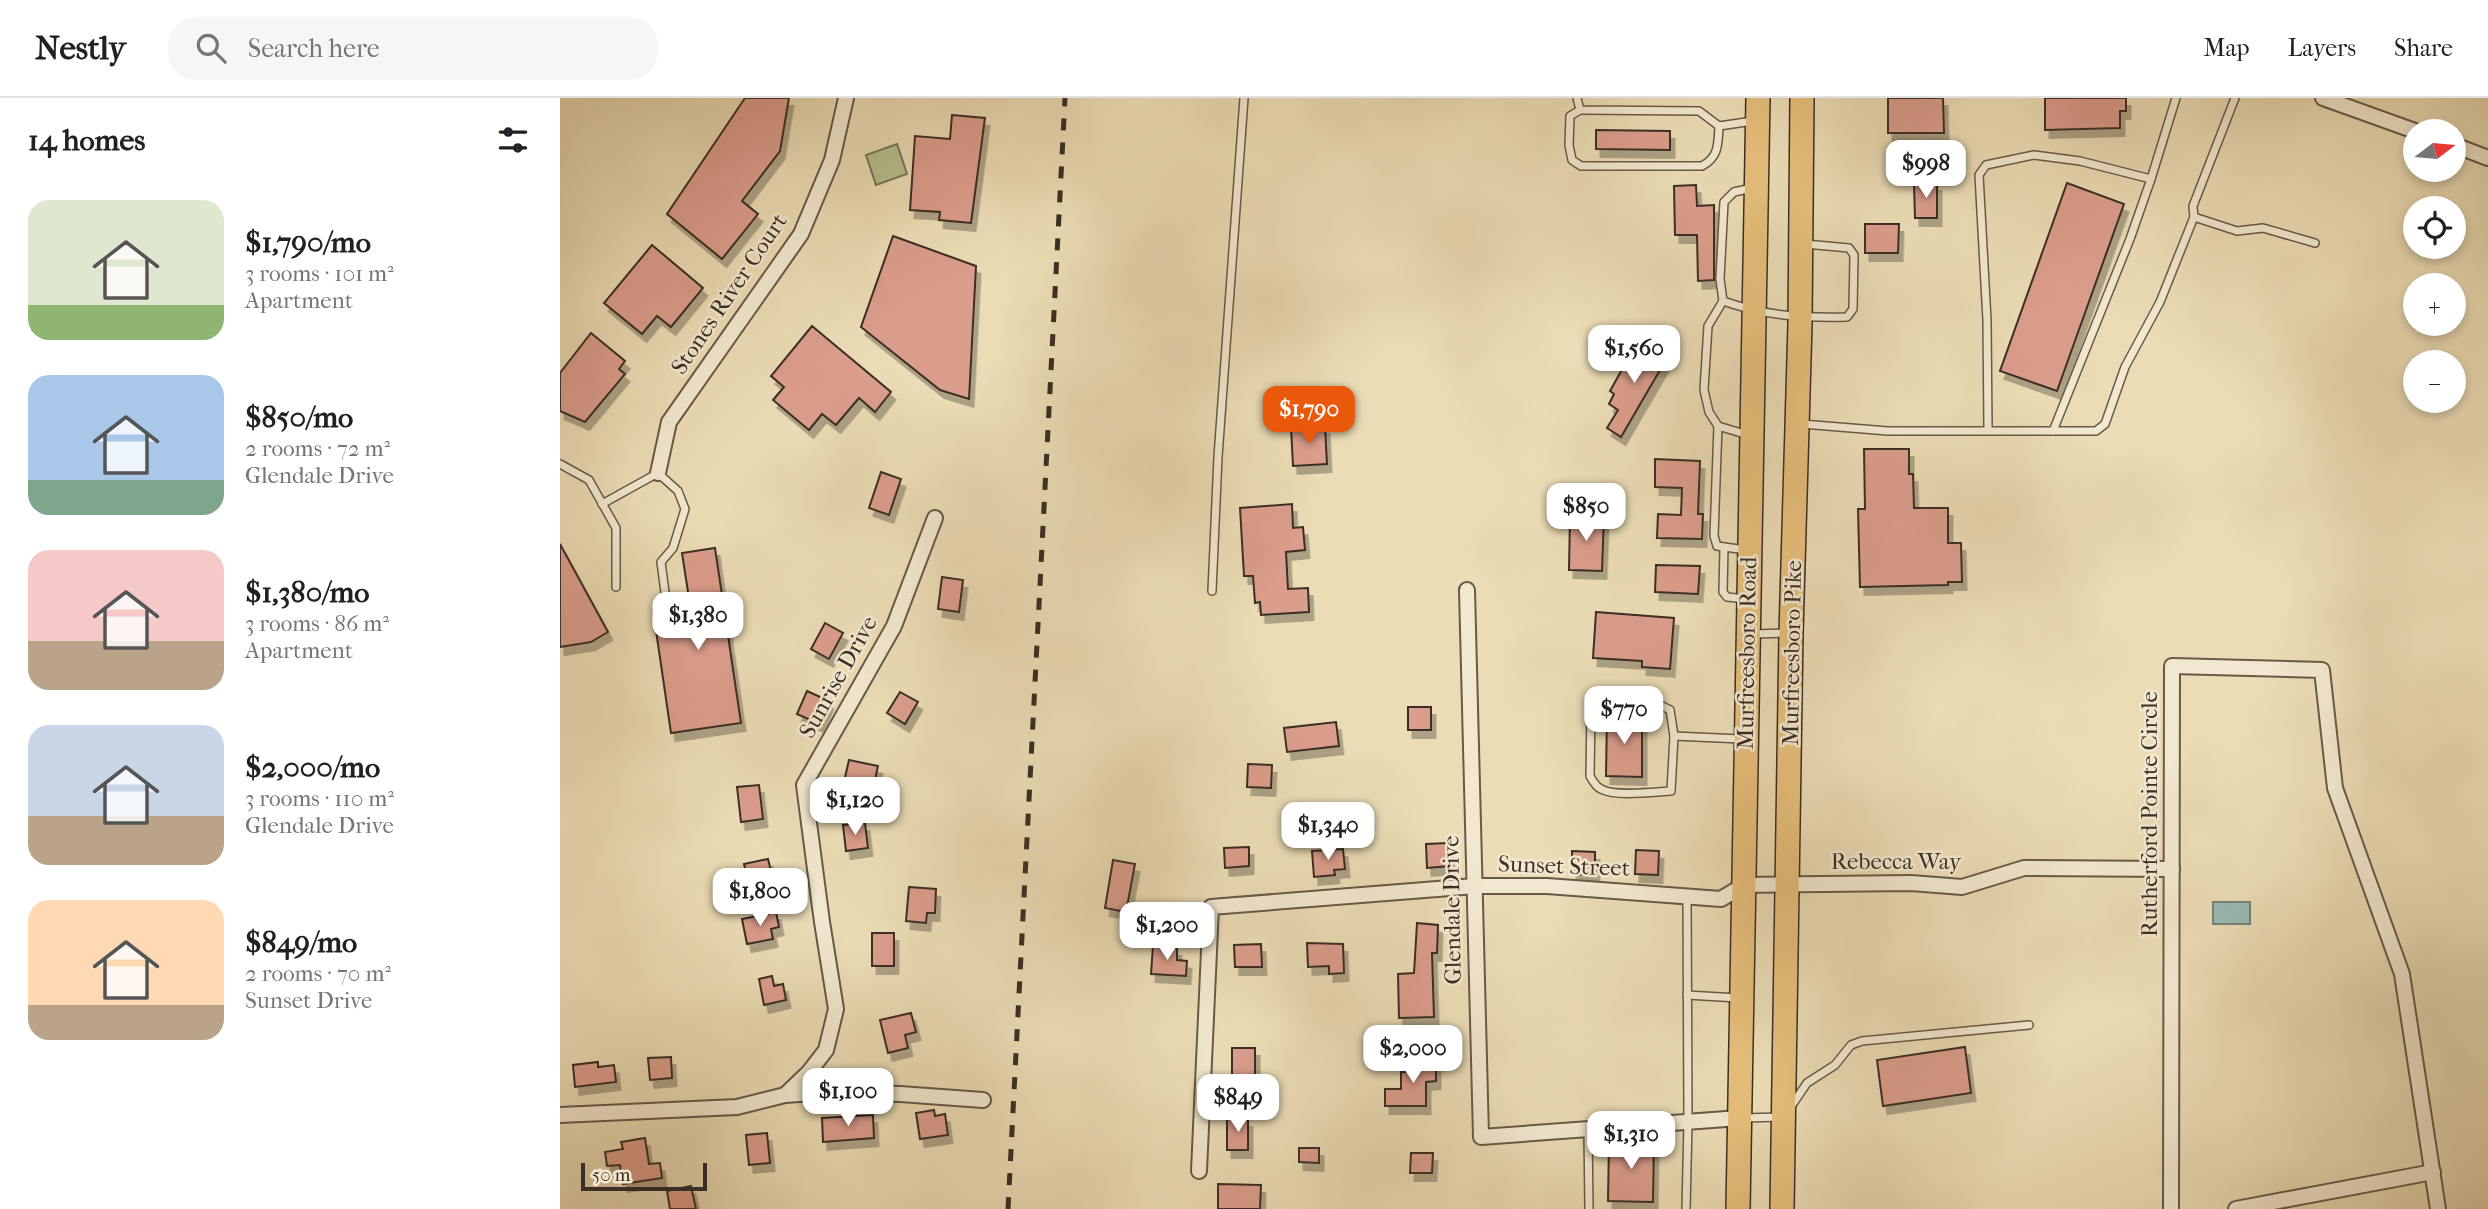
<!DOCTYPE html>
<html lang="en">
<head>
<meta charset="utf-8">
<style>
	:root { --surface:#fff; --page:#f6f6f6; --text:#202124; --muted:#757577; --line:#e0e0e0; --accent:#ea580c }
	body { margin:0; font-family:"IM FELL French Canon",serif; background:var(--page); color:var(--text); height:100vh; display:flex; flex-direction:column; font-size:26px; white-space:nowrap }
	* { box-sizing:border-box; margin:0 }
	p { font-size:23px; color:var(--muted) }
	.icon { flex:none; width:38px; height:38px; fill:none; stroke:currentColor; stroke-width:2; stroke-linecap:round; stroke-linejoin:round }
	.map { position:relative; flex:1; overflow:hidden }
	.sheet { display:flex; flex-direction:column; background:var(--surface); width:560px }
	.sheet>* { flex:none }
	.needle { width:46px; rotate:74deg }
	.controls { position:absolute; left:1843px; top:21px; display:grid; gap:14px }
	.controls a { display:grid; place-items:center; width:63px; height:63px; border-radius:50%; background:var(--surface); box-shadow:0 4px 10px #0003; font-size:35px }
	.scale { position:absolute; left:21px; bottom:18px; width:126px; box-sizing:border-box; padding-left:7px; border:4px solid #3b2e25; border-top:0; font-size:19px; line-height:24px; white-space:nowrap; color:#3b2e25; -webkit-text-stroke:5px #f2e8cf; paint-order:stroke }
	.price { position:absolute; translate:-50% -60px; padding:0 16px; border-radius:14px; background:#fff; color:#222; font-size:23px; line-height:46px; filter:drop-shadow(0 2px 4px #0008) }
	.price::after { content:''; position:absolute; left:50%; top:42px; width:21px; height:16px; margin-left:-10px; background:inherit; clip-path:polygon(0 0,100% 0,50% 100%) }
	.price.active { background:var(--accent); color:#fff }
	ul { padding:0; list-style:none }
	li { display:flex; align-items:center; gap:21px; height:175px; padding:0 28px }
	li span { display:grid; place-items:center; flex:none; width:196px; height:140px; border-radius:21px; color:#555 }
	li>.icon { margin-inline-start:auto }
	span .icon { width:84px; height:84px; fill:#fffc; stroke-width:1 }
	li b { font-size:30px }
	h2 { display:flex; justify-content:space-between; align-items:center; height:84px; padding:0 28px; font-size:30px }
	header { display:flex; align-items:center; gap:42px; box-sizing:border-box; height:98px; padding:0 35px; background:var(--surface); border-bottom:2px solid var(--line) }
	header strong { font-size:33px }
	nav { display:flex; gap:38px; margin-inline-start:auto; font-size:24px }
	.search { width:490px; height:63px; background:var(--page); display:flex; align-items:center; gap:18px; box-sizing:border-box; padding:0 24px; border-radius:28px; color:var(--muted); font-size:26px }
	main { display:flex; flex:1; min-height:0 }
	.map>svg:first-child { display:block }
</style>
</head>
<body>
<header>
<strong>Nestly</strong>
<div class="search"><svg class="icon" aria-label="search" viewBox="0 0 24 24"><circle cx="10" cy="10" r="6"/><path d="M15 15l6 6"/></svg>Search here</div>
<nav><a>Map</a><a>Layers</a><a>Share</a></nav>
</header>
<main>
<section class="sheet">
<h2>14 homes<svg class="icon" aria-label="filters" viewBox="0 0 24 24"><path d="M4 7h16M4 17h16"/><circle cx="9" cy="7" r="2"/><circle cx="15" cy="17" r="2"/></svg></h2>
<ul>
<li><span style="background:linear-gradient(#dfe7d0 75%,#8fb573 0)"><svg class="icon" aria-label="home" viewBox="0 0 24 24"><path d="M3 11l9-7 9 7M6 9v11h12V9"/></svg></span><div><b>$1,790/mo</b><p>3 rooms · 101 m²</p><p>Apartment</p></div></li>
<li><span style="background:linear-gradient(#a9c7e8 75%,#7fa58c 0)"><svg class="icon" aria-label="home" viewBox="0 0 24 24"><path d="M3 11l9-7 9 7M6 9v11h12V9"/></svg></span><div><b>$850/mo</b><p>2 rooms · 72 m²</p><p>Glendale Drive</p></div></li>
<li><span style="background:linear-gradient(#f6c9c9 65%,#b9a48a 0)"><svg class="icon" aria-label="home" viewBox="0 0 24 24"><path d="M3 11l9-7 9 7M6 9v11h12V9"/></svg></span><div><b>$1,380/mo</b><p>3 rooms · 86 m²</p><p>Apartment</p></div></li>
<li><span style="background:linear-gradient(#c9d6e8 65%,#b9a48a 0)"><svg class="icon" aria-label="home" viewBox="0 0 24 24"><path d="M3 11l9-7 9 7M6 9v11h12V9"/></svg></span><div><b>$2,000/mo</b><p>3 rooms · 110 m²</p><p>Glendale Drive</p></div></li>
<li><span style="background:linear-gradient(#ffd9b3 75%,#b9a48a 0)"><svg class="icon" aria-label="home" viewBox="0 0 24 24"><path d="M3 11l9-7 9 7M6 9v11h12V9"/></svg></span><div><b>$849/mo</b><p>2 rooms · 70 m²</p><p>Sunset Drive</p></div></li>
</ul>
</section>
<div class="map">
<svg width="1928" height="1111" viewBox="0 0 1928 1111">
	<defs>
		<filter id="shadow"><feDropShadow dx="4.5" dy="8" stdDeviation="0" flood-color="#0004"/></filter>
	</defs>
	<rect width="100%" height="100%" fill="#ebdcb5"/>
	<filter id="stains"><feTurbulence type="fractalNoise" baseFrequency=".00286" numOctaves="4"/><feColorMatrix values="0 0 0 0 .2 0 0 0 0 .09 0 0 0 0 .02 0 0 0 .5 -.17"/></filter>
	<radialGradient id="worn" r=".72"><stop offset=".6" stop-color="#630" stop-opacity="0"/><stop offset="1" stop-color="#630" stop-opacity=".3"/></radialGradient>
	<polygon fill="#b6c08e" stroke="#78775a" stroke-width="2" points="337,46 347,76 316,87 306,57"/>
	<rect fill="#99bab4" stroke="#73827b" stroke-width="2" x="1653" y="804" width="37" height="22"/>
	<g fill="#db9d8c" stroke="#3b2e25" stroke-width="2" filter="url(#shadow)">
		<polygon points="185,0 229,0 220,53 182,103 198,116 162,161 107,116"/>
		<polygon points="1328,0 1383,0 1384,35 1328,35"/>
		<polygon points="1485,0 1566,0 1566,13 1560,13 1560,30 1485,32"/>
		<polygon points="392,17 425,20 411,125 379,122 380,114 350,112 355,38 390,41"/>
		<polygon points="1036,32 1110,33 1110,52 1036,51"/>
		<polygon points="1354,85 1377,85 1377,120 1355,120"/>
		<polygon points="1507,85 1564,106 1497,293 1440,273"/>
		<polygon points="1136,87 1137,108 1154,107 1154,182 1138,183 1137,137 1115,137 1114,88"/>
		<polygon points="1305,126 1339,126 1338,155 1305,155"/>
		<polygon points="333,138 416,168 409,301 380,292 301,229"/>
		<polygon points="92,147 143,190 111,229 97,218 82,236 44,205"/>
		<polygon points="252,228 331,294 315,314 299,300 276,327 262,316 249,332 213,302 224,289 211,278"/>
		<polygon points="31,235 65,263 59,271 65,276 25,324 0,313 0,275"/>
		<polygon points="1078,243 1107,260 1061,339 1047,330 1058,312 1049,306 1054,296 1050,293"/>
		<polygon points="765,328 767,366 733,368 731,330"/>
		<polygon points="1304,351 1349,351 1349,376 1353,376 1354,410 1388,410 1388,445 1401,445 1402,484 1388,484 1388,487 1300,489 1298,411 1305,411"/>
		<polygon points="1095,361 1140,363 1138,416 1143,416 1142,441 1097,440 1098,416 1121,417 1122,390 1095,389"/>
		<polygon points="321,374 341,381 329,417 309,410"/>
		<polygon points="732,406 733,430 743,429 745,452 726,454 728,491 748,490 749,514 701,517 700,504 695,505 693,478 684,478 680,410"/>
		<polygon points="1010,417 1044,418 1042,473 1009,472"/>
		<polygon points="0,446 48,534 31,544 0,549"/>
		<polygon points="155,450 181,625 111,635 93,512 130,507 122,455"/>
		<polygon points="1096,467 1140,468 1138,496 1095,494"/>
		<polygon points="382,479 403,482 399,514 378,511"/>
		<polygon points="1036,514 1114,520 1110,571 1082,569 1082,563 1033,560"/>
		<polygon points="265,525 283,535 269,561 251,551"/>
		<polygon points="247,593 269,603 259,626 237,616"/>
		<polygon points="340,594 358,604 345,626 327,615"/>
		<rect x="848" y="609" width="23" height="23"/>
		<polygon points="1047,617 1082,617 1082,679 1046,678"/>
		<polygon points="776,624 779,648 727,654 724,630"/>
		<polygon points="289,662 318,668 312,695 283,688"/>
		<polygon points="688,666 712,667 711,690 687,689"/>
		<polygon points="199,687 203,721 181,724 177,689"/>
		<polygon points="305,725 308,750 286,753 283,727"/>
		<polygon points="888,745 890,768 867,770 866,746"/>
		<polygon points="689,749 689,768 665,770 664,750"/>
		<polygon points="783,751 785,771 774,772 775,777 754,779 752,753"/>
		<polygon points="1076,752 1099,753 1098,777 1075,776"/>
		<polygon points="1012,753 1035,754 1035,777 1012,776"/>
		<polygon points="208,761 212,777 188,782 184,766"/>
		<polygon points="553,762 575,766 566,814 545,810"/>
		<polygon points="349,789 376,791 375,815 367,815 366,825 346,823"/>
		<polygon points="216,814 219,829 211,831 213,841 187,846 182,821"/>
		<polygon points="857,825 878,827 877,855 872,855 874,919 839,920 838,876 854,875"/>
		<rect x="312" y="835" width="22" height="33"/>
		<polygon points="747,845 783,846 784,875 769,876 769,868 748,869"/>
		<polygon points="701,846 702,869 675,869 674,847"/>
		<polygon points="593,848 617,850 617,862 627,863 626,878 591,876"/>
		<polygon points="212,878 214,888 223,886 226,902 204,907 199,881"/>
		<polygon points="351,915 356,934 345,937 348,950 328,955 320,922"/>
		<polygon points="1405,949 1411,995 1323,1008 1317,962"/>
		<rect x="672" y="950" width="23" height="42"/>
		<polygon points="111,959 112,980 90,982 88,960"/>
		<polygon points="852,962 876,962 876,983 866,984 866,1008 825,1008 825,991 841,991 841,974 853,974"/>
		<polygon points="38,964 38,969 54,967 56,984 15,989 13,967"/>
		<polygon points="374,1012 375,1018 385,1016 388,1037 360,1041 356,1015"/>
		<polygon points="313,1017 314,1040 263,1044 262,1020"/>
		<rect x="667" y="1021" width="21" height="31"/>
		<polygon points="207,1035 210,1065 189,1067 186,1037"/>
		<polygon points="85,1040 89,1066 100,1065 102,1080 63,1086 60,1067 47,1068 45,1054 63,1051 61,1044"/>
		<polygon points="1049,1043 1094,1043 1093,1104 1048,1103"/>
		<polygon points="739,1050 759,1050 759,1065 739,1064"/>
		<polygon points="851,1055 873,1055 872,1075 850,1075"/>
		<polygon points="658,1086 701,1087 700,1111 658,1111"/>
		<polygon points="131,1088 136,1111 110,1111 107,1093"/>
	</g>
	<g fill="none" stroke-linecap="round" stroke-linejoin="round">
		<defs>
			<g id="lane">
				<polyline points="1017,0 1020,12 1139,13 1159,28 1193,23"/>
				<path d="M1020,12l-10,6 -1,29 3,15 9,6h121c17,-9 16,-22 17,-40"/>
				<polyline points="1591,81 1616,0"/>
				<polyline points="1634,119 1677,133 1703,130 1755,145"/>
				<path d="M1163,203c43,15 78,17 124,16l6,-8 1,-54 -5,-7 -44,-4"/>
				<polyline points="1242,326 1328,333 1493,333 1570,141 1591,81 1520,63 1474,57 1426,67 1419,77 1427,222 1428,332"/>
				<polyline points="1158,328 1154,438 1157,448 1186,452"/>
				<polyline points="1493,333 1536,333 1545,326 1565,269 1600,204 1634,119 1633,108 1675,0"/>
				<polyline points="1188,337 1158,328 1149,314 1144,292 1148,228 1163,203 1160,181 1164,104 1174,94 1192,90"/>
				<polyline points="0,366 29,382 56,430 56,489"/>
				<polyline points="42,406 98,375 118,393 125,411 113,450 101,464 106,502"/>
				<polyline points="1164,450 1163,494 1167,499 1186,501"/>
				<polyline points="652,493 658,359 684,0"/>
				<polyline points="1193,536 1227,535"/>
				<path d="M1040,604l58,2 12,6 4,26 -3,55c-17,1 -57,6 -70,-2 -6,-3 -8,-8 -11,-13l1,-65 3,-6z"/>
				<polyline points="1114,638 1181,641"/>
				<polyline points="1127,897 1178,900"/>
				<polyline points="1230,1010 1247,985 1275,967 1291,947 1302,943 1469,927"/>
				<polyline points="1183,1020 1220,1019"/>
				<polyline points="1028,1032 1029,1111"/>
				<polyline points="1126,1111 1128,1024 1127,798"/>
			</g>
			<g id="street">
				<polyline points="1763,0 1855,33"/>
				<polyline points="1894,47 1928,60"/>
				<polyline points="98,375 109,324 241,136 272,62 286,0"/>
				<polyline points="907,492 921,1039 1180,1020"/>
				<polyline points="225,997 249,974 266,952 276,911 262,824 244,687 334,528 375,420"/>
				<polyline points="0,1017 177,1009 225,997 268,994 340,996 423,1002"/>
				<polyline points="639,1073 651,809 915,788 987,788 1161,801 1184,787 1351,785 1402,789 1464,770 1612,771"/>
				<polyline points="1611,1111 1612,568 1762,572 1775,690 1842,876 1878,1111"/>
				<polyline points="1676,1111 1873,1074"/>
			</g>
			<g id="primary">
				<polyline points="1178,1111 1198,0"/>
				<polyline points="1222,1111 1231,535 1240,226 1242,0"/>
			</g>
		</defs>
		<use href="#lane" stroke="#675a49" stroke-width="10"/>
		<use href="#street" stroke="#675a49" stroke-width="18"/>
		<use href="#primary" stroke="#3b2e25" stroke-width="26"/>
		<use href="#lane" stroke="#f2e8cf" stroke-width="7"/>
		<use href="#street" stroke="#f2e8cf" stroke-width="14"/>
		<use href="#primary" stroke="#e6be7a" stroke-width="23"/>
		<polyline stroke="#3b2e25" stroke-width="5" stroke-dasharray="12 12" stroke-linecap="butt" points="448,1111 505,0"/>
	</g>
	<g text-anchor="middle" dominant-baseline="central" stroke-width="5" stroke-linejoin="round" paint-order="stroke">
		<g font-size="23" fill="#3b2e25" stroke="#f2e8cf">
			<text transform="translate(169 196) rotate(-56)">Stones River Court</text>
			<text transform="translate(1187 555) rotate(-89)">Murfreesboro Road</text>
			<text transform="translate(1232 555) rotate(-89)">Murfreesboro Pike</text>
			<text transform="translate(278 579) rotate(-61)">Sunrise Drive</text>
			<text transform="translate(1589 716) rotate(-90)">Rutherford Pointe Circle</text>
			<text x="1336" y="763">Rebecca Way</text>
			<text transform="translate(1004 768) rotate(2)">Sunset Street</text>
			<text transform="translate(892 812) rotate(-91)">Glendale Drive</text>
		</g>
	</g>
	<rect width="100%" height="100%" filter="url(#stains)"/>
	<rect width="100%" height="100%" fill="url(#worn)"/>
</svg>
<div class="controls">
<a><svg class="needle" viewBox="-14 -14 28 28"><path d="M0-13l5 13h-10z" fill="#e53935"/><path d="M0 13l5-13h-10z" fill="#757577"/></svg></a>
<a><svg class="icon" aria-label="locate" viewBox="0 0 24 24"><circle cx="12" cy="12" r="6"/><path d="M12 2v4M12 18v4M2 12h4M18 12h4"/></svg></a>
<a>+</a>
<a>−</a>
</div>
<div class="scale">50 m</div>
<b class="price" style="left:1366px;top:102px">$998</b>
<b class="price" style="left:1074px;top:287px">$1,560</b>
<b class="price active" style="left:749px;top:348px">$1,790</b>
<b class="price" style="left:1026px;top:445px">$850</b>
<b class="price" style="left:138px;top:554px">$1,380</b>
<b class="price" style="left:1064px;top:648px">$770</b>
<b class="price" style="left:295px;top:739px">$1,120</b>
<b class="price" style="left:768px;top:764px">$1,340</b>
<b class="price" style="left:200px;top:830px">$1,800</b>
<b class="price" style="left:607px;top:864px">$1,200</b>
<b class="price" style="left:853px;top:987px">$2,000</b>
<b class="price" style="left:288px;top:1030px">$1,100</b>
<b class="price" style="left:678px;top:1036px">$849</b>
<b class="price" style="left:1071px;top:1073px">$1,310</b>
</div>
</main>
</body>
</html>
